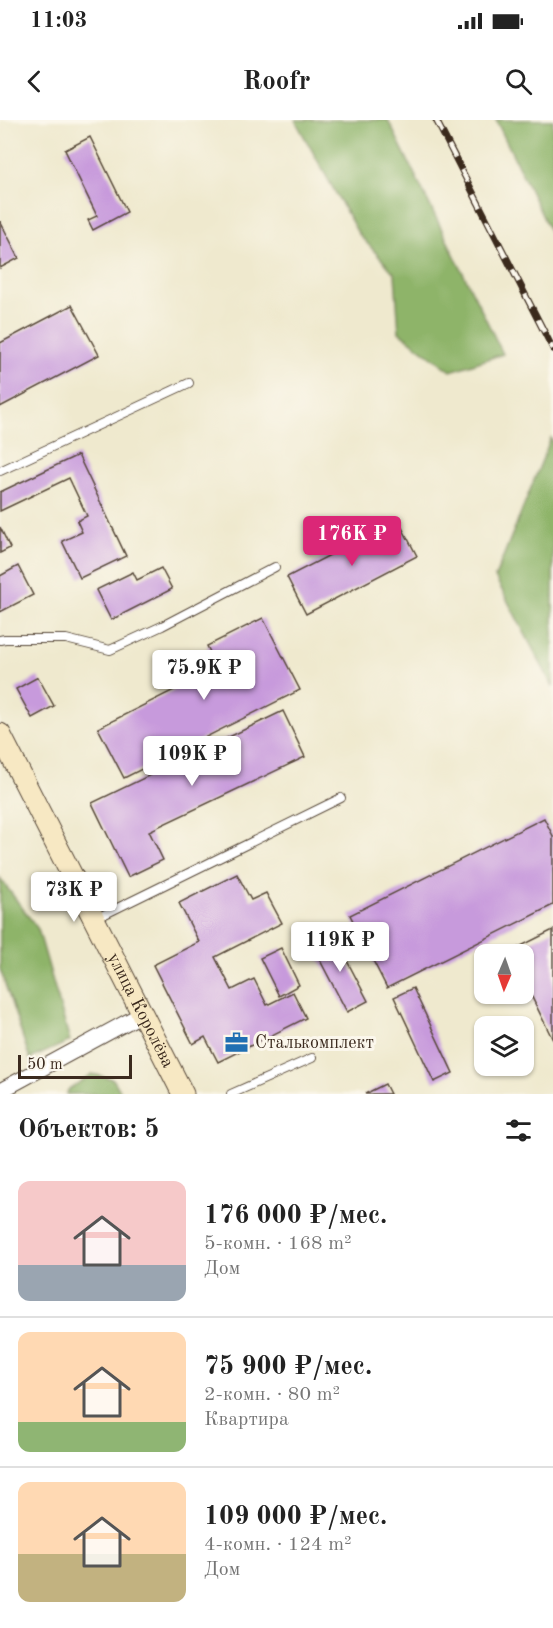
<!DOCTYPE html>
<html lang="ru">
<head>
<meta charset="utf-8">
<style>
	:root { --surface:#fff; --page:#f6f6f6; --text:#222; --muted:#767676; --line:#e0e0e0; --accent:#db2777 }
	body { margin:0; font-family:"Old Standard TT",serif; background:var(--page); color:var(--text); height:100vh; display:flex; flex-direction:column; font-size:22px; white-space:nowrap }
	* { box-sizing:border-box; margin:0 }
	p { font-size:20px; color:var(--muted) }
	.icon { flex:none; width:33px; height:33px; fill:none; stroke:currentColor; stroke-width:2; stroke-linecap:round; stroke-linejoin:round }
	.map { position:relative; height:974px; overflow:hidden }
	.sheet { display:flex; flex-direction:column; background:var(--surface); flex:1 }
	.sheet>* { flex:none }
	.needle { width:39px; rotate:182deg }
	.tools { position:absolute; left:474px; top:824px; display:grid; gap:12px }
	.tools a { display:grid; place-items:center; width:60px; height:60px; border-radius:12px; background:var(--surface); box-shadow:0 2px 4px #0004; font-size:30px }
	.scale { position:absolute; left:18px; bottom:15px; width:114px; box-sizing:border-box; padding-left:6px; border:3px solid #3b2a1e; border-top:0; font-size:16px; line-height:21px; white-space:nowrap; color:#3b2a1e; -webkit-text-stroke:4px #fbf7ec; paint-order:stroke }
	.price { position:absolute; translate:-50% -51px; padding:0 14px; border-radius:6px; background:#fff; color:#222; font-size:20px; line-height:39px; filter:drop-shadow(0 2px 3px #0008) }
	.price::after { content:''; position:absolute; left:50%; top:36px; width:18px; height:14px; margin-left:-9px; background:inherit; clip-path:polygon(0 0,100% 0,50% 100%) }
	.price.active { background:var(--accent); color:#fff }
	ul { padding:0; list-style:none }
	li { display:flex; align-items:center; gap:18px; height:150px; padding:0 18px }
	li+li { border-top:2px solid var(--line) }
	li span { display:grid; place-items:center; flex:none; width:168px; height:120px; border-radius:12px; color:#555 }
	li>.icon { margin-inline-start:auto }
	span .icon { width:72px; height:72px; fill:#fffc; stroke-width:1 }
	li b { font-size:26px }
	h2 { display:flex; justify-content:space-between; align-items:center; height:72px; padding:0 18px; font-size:26px }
	.status { display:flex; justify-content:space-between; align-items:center; height:42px; padding:0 30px; background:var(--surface); direction:ltr }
	.status svg { height:16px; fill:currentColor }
	header { display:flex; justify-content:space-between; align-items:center; height:78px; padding:0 18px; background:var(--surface); font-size:27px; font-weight:700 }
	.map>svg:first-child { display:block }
</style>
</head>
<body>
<div class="status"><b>11:03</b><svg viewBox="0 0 49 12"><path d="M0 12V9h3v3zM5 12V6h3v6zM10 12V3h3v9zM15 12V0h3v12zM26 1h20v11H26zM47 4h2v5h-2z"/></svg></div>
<header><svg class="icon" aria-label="back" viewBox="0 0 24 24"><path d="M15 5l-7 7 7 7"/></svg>Roofr<svg class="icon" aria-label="search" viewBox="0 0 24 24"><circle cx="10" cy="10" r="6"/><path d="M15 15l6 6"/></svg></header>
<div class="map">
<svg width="553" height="974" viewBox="0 0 553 974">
	<rect width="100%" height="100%" fill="#fbf7ec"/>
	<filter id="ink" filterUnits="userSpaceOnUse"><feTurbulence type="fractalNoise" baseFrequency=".0167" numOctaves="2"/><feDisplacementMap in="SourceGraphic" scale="12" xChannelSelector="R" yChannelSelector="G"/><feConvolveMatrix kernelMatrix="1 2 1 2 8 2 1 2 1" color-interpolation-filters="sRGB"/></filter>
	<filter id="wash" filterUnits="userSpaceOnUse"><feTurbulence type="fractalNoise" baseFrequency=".008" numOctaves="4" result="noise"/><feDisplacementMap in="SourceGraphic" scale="24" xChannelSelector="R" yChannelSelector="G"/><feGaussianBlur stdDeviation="1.35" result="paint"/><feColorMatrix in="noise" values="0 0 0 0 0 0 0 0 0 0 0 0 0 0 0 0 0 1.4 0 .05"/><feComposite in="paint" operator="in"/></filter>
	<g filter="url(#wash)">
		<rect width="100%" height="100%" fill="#efe9ce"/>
		<g fill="#8eb469" stroke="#646f44" stroke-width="1.5">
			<polygon points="295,0 388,0 503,234 451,251 399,212 395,154 358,113"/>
			<polygon points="496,0 553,0 553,118"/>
			<polygon points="551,318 553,323 553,567 495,457"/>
			<polygon points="0,758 38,809 70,921 30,939 0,849"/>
			<polygon points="92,954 113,959 122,974 67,974 68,970"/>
		</g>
		<g id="blocks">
			<g fill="#c79adc">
				<polygon points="90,17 127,92 93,110 88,100 97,96 65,30"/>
				<polygon points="0,101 19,138 0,148"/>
				<polygon points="72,185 99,235 0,287 0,223"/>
				<polygon points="78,335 126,436 80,458 62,421 82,412 77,401 87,396 69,358 0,391 0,372"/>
				<polygon points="398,400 417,436 306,494 287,457"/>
				<polygon points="0,407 10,428 0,433"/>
				<polygon points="18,446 33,475 0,492 0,456"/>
				<polygon points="161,448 172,469 111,500 96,470 133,452 137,460"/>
				<polygon points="263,498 300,570 124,658 98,608 218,548 207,526"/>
				<polygon points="38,557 54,586 32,598 16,569"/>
				<polygon points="283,591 305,637 149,711 163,740 128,757 92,683"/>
				<polygon points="544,698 553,716 553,785 387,868 350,795"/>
				<polygon points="237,754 251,780 266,773 282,803 215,837 232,870 254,859 267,885 293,872 306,898 218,942 205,917 193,924 153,845 199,822 179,783"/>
				<polygon points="553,810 553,920 524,861 524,834 510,834 509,832"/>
				<polygon points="333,814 368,881 347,892 312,825"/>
				<polygon points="281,828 299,865 279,876 260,838"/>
				<polygon points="413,868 453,953 434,962 394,877"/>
				<polygon points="385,964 390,974 365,974"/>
			</g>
		</g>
	</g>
	<g filter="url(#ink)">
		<use href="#blocks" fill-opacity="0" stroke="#564738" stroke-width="1.5"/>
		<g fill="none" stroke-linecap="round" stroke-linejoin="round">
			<defs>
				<g id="lane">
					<polyline points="0,351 189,263"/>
					<polyline points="0,520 5,519 66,519 110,530 162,506 275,447"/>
					<polyline points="95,799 341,678"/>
					<polyline points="231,974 312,938"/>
				</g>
				<polyline id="street" points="0,971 142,894"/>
				<g id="secondary">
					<path id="s1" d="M0,614l183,360"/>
				</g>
			</defs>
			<use href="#lane" stroke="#564738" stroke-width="10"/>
			<use href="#street" stroke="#564738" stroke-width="17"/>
			<use href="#secondary" stroke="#564738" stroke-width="23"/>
			<use href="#lane" stroke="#fff" stroke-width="8"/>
			<use href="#street" stroke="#fff" stroke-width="15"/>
			<use href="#secondary" stroke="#f7e8c3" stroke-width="21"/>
			<defs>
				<polyline id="rail" points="436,0 553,229"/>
			</defs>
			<use href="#rail" stroke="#3b2a1e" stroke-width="7"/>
			<use href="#rail" stroke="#fbf7ec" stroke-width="4.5" stroke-dasharray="14" stroke-linecap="butt"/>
		</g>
	</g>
	<defs>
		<symbol id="office-bare" viewBox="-9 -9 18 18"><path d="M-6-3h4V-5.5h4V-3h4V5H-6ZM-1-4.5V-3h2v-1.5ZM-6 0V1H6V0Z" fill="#1f6fb2" stroke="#fbf7ec" stroke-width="2.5" paint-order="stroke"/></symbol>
	</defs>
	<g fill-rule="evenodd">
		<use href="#office-bare" x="220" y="906" width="33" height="33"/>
	</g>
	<g text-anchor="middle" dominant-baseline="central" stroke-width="6" stroke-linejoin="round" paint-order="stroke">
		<g font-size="18" fill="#3b2a1e" stroke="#fbf7ec">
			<text stroke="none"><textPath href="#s1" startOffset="310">улица Королёва</textPath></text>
		</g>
		<g font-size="18" fill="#3b2a1e" stroke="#fbf7ec" text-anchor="start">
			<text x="255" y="923">Сталькомплект</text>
		</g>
	</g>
</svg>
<div class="tools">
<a><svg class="needle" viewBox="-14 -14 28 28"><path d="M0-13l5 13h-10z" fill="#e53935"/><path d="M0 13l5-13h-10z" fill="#767676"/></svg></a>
<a><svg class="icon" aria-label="layers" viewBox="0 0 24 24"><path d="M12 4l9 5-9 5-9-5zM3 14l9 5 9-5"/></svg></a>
</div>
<div class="scale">50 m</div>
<b class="price active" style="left:352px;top:447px">176K ₽</b>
<b class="price" style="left:204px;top:581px">75.9K ₽</b>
<b class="price" style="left:192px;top:667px">109K ₽</b>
<b class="price" style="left:74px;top:803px">73K ₽</b>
<b class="price" style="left:340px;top:853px">119K ₽</b>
</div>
<section class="sheet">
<h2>Объектов: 5<svg class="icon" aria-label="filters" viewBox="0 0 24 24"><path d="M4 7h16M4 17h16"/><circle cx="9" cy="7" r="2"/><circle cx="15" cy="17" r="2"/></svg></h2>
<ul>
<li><span style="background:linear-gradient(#f6c9c9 70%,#9aa5b1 0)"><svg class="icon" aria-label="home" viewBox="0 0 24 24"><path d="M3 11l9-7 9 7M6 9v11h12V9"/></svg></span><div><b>176 000 ₽/мес.</b><p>5-комн. · 168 m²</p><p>Дом</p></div></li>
<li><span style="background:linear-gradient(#ffd9b3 75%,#8fb573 0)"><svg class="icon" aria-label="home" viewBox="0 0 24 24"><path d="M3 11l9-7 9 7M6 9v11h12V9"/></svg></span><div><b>75 900 ₽/мес.</b><p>2-комн. · 80 m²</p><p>Квартира</p></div></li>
<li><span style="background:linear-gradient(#ffd9b3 60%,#c2b280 0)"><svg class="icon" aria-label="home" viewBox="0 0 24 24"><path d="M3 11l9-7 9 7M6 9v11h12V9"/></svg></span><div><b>109 000 ₽/мес.</b><p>4-комн. · 124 m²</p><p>Дом</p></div></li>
</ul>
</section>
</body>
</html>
